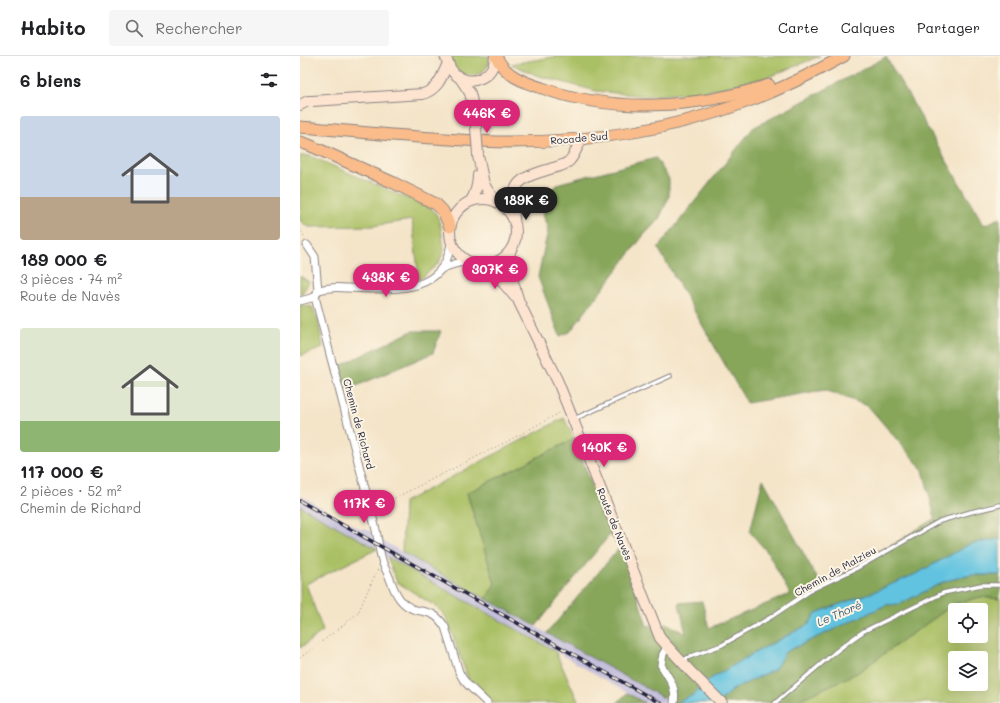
<!DOCTYPE html>
<html lang="fr">
<head>
<meta charset="utf-8">
<style>
	:root { --surface:#fff; --page:#f6f6f6; --text:#202124; --muted:#757577; --line:#e0e0e0; --accent:#db2777 }
	body { margin:0; font-family:Mali,sans-serif; background:var(--page); color:var(--text); height:100vh; display:flex; flex-direction:column; font-size:15px; white-space:nowrap }
	* { box-sizing:border-box; margin:0 }
	p { font-size:13px; color:var(--muted) }
	.icon { flex:none; width:22px; height:22px; fill:none; stroke:currentColor; stroke-width:2; stroke-linecap:round; stroke-linejoin:round }
	.map { position:relative; flex:1; overflow:hidden }
	.side { display:flex; flex-direction:column; background:var(--surface); width:300px }
	.side>* { flex:none }
	.tools { position:absolute; left:648px; top:547px; display:grid; gap:8px }
	.tools a { display:grid; place-items:center; width:40px; height:40px; border-radius:4px; background:var(--surface); box-shadow:0 4px 16px #0002; font-size:20px }
	.price { position:absolute; translate:-50% -34px; padding:0 9px; border-radius:14px; background:var(--accent); color:#fff; font-size:13px; line-height:26px; filter:drop-shadow(0 1px 2px #0008) }
	.price::after { content:''; position:absolute; left:50%; top:24px; width:12px; height:9px; margin-left:-6px; background:inherit; clip-path:polygon(0 0,100% 0,50% 100%) }
	.price.selected { background:#222; color:#fff }
	ul { padding:0; list-style:none }
	li { display:grid; align-content:center; gap:8px; height:212px; padding:0 20px }
	li span { display:grid; place-items:center; height:124px; border-radius:4px; color:#555 }
	li>.icon { margin-inline-start:auto }
	span .icon { width:72px; height:72px; fill:#fffc; stroke-width:1 }
	li b { font-size:17px }
	h2 { display:flex; justify-content:space-between; align-items:center; height:48px; padding:0 20px; font-size:17px }
	header { display:flex; align-items:center; gap:24px; box-sizing:border-box; height:56px; padding:0 20px; background:var(--surface); border-bottom:1px solid var(--line) }
	header strong { font-size:19px }
	nav { display:flex; gap:22px; margin-inline-start:auto; font-size:14px }
	.search { width:280px; height:36px; background:var(--page); display:flex; align-items:center; gap:10px; box-sizing:border-box; padding:0 14px; border-radius:4px; color:var(--muted); font-size:15px }
	main { display:flex; flex:1; min-height:0 }
	.map>svg:first-child { display:block }
</style>
</head>
<body>
<header>
<strong>Habito</strong>
<div class="search"><svg class="icon" aria-label="search" viewBox="0 0 24 24"><circle cx="10" cy="10" r="6"/><path d="M15 15l6 6"/></svg>Rechercher</div>
<nav><a>Carte</a><a>Calques</a><a>Partager</a></nav>
</header>
<main>
<section class="side">
<h2>6 biens<svg class="icon" aria-label="filters" viewBox="0 0 24 24"><path d="M4 7h16M4 17h16"/><circle cx="9" cy="7" r="2"/><circle cx="15" cy="17" r="2"/></svg></h2>
<ul>
<li><span style="background:linear-gradient(#c9d6e8 65%,#b9a48a 0)"><svg class="icon" aria-label="home" viewBox="0 0 24 24"><path d="M3 11l9-7 9 7M6 9v11h12V9"/></svg></span><div><b>189 000 €</b><p>3 pièces · 74 m²</p><p>Route de Navès</p></div></li>
<li><span style="background:linear-gradient(#dfe7d0 75%,#8fb573 0)"><svg class="icon" aria-label="home" viewBox="0 0 24 24"><path d="M3 11l9-7 9 7M6 9v11h12V9"/></svg></span><div><b>117 000 €</b><p>2 pièces · 52 m²</p><p>Chemin de Richard</p></div></li>
</ul>
</section>
<div class="map">
<svg width="700" height="647" viewBox="0 0 700 647">
	<rect width="100%" height="100%" fill="#fcf5e5"/>
	<filter id="ink" filterUnits="userSpaceOnUse"><feTurbulence type="fractalNoise" baseFrequency=".025" numOctaves="2"/><feDisplacementMap in="SourceGraphic" scale="8" xChannelSelector="R" yChannelSelector="G"/><feConvolveMatrix kernelMatrix="1 2 1 2 8 2 1 2 1" color-interpolation-filters="sRGB"/></filter>
	<filter id="wash" filterUnits="userSpaceOnUse"><feTurbulence type="fractalNoise" baseFrequency=".012" numOctaves="4" result="noise"/><feDisplacementMap in="SourceGraphic" scale="16" xChannelSelector="R" yChannelSelector="G"/><feGaussianBlur stdDeviation="0.9" result="paint"/><feColorMatrix in="noise" values="0 0 0 0 0 0 0 0 0 0 0 0 0 0 0 0 0 1.4 0 .05"/><feComposite in="paint" operator="in"/></filter>
	<g filter="url(#wash)">
		<rect width="100%" height="100%" fill="#f4e4c8"/>
		<g fill="#c5c0db">
			<polygon points="0,439 61,474 63,472 72,476 77,493 0,450"/>
			<polygon points="81,484 186,543 367,644 366,647 345,647 255,595 87,501 83,497"/>
		</g>
		<g fill="#aac065" stroke="#667150" fill-rule="evenodd">
			<path d="M151,0h39c-1,26 -36,26 -39,0z"/>
			<polygon points="259,0 520,0 466,22 402,36 347,40 296,35 236,19 211,8"/>
			<polygon points="0,100 10,100 132,153 137,159 141,172 144,194 139,207 119,224 112,164 72,170 9,171 0,165"/>
			<polygon points="0,220 9,226 3,236 0,238"/>
			<polygon points="0,249 12,251 18,264 23,292 0,300"/>
			<polygon points="264,362 274,383 167,437 195,528 186,543 102,496 104,446"/>
			<polygon points="0,450 77,493 6,528 23,575 0,592"/>
			<polygon points="87,501 255,595 279,647 193,647 169,625 146,561 138,552 97,526"/>
			<path d="M680,541l20,2v104h-208l65,-30 97,-69zM655,554h26v26h-26zM655,602h26v26h-26z"/>
		</g>
		<g fill="#87a65a" stroke="#54644a">
			<polygon points="586,1 684,169 700,162 700,483 670,488 618,517 576,535 516,557 509,568 449,600 407,625 393,639 379,645 377,647 373,647 247,577 321,490 347,570 368,568 386,578 379,547 402,545 409,572 490,538 468,497 450,476 463,423 523,533 635,462 623,414 568,350 525,334 447,347 358,192 453,72"/>
			<polygon points="356,102 369,123 369,141 359,163 343,180 270,276 260,280 238,221 248,174 238,144 260,127"/>
			<polygon points="112,275 141,275 133,297 45,335 38,311"/>
			<polygon points="274,383 311,477 236,570 186,543 195,528 167,437"/>
			<polygon points="671,519 700,519 700,543 680,541 654,548 557,617 492,647 418,647 432,634 475,613 485,596 586,549 600,548 645,525"/>
			<polygon points="327,637 345,647 317,647"/>
		</g>
		<polygon fill="#62c3e0" stroke="#42728e" points="700,483 700,519 671,519 645,525 600,548 586,549 485,596 475,613 432,634 418,647 377,647 379,645 393,639 407,625 449,600 509,568 516,557 576,535 618,517 670,488"/>
	</g>
	<g filter="url(#ink)">
		<g fill="none" stroke-linecap="round" stroke-linejoin="round">
			<defs>
				<g id="lane">
					<polyline points="274,363 370,320"/>
					<polyline points="382,605 389,601 422,589 471,561 513,533 557,512 640,465 671,456 700,449"/>
					<polyline points="475,647 534,597 551,584 564,575 643,537 681,529 700,529"/>
				</g>
				<g id="street">
					<polyline points="7,189 15,201 18,234 16,239"/>
					<path d="M141,213c9,-4 17,-7 26,-7"/>
					<path d="M18,234c3,0 8,-2 12,-2 6,-1 12,0 18,0 41,1 97,9 103,-46"/>
					<path d="M15,241l61,233c2,10 3,20 6,30 1,5 4,10 6,14 5,12 9,27 21,33 4,3 7,3 12,4 12,2 17,5 24,16l14,45 4,7 5,6 19,18"/>
					<polyline points="0,245 15,241"/>
					<path d="M368,590l-5,8 -2,11c8,13 16,22 13,38"/>
				</g>
				<g id="secondary">
					<path d="M145,0c4,7 4,14 11,19 16,13 39,1 39,-19"/>
					<polyline points="160,22 170,37 175,59"/>
					<path d="M0,49l8,-4h4l111,-7c16,-6 18,-16 25,-31"/>
					<polyline points="178,100 184,128 188,135 196,146"/>
					<circle cx="183" cy="176" r="33"/>
					<path d="M171,145c5,-9 7,-16 7,-26"/>
					<path d="M214,163c-3,-36 2,-40 36,-50 6,-2 13,-3 18,-7 8,-6 8,-17 15,-23"/>
					<polyline points="210,196 209,203 210,216 219,246 258,326 360,582 391,616 422,647"/>
					<polyline points="185,210 199,222 215,241"/>
				</g>
				<g id="primary">
					<path d="M196,0c8,19 27,26 46,32 72,26 155,20 227,-3"/>
					<path d="M0,71c39,3 78,7 118,10 31,2 62,5 93,5 80,0 160,-12 235,-40 34,-12 67,-29 98,-46"/>
					<polyline points="0,86 9,89 94,127 136,148 143,155 150,171"/>
				</g>
			</defs>
			<use href="#lane" stroke="#8b8382" stroke-width="5.5"/>
			<use href="#street" stroke="#8b8382" stroke-width="9"/>
			<use href="#secondary" stroke="#8b8382" stroke-width="12"/>
			<use href="#primary" stroke="#8b8382" stroke-width="13"/>
			<g stroke="#8b8382" stroke-width="1" stroke-dasharray="1 3" stroke-linecap="butt">
				<polyline points="0,172 5,183"/>
				<polyline points="77,451 206,386 261,356"/>
				<polyline points="0,602 36,575 58,557 69,532 78,513"/>
			</g>
			<use href="#lane" stroke="#fff" stroke-width="3.5"/>
			<use href="#street" stroke="#fff" stroke-width="7"/>
			<use href="#secondary" stroke="#fde4d0" stroke-width="10"/>
			<use href="#primary" stroke="#f9bc8a" stroke-width="11"/>
			<defs>
				<polyline id="rail" points="0,445 360,647"/>
			</defs>
			<use href="#rail" stroke="#22223b" stroke-width="3.5"/>
			<use href="#rail" stroke="#fcf5e5" stroke-width="2" stroke-dasharray="6" stroke-linecap="butt"/>
			<defs>
				<polyline id="secondary-bridge" points="175,59 178,98"/>
			</defs>
			<use href="#secondary-bridge" stroke="#8b8382" stroke-width="12" stroke-linecap="butt"/>
			<use href="#secondary-bridge" stroke="#fde4d0" stroke-width="10"/>
		</g>
	</g>
	<g text-anchor="middle" dominant-baseline="central" stroke-width="4" stroke-linejoin="round" paint-order="stroke">
		<g font-size="10" fill="#22223b" stroke="#fcf5e5">
			<text transform="translate(279 82) rotate(-5)">Rocade Sud</text>
			<text transform="translate(59 368) rotate(75)">Chemin de Richard</text>
			<text transform="translate(315 468) rotate(68)">Route de Navès</text>
			<text transform="translate(535 515) rotate(-29)">Chemin de Malzieu</text>
		</g>
		<g font-size="11" font-style="italic" fill="#385a75" stroke="#fcf5e5">
			<text transform="translate(539 557) rotate(-23)">Le Thoré</text>
		</g>
	</g>
</svg>
<div class="tools">
<a><svg class="icon" aria-label="locate" viewBox="0 0 24 24"><circle cx="12" cy="12" r="6"/><path d="M12 2v4M12 18v4M2 12h4M18 12h4"/></svg></a>
<a><svg class="icon" aria-label="layers" viewBox="0 0 24 24"><path d="M12 4l9 5-9 5-9-5zM3 14l9 5 9-5"/></svg></a>
</div>
<b class="price" style="left:187px;top:78px">446K €</b>
<b class="price selected" style="left:226px;top:165px">189K €</b>
<b class="price" style="left:195px;top:234px">307K €</b>
<b class="price" style="left:86px;top:242px">438K €</b>
<b class="price" style="left:304px;top:412px">140K €</b>
<b class="price" style="left:64px;top:468px">117K €</b>
</div>
</main>
</body>
</html>
